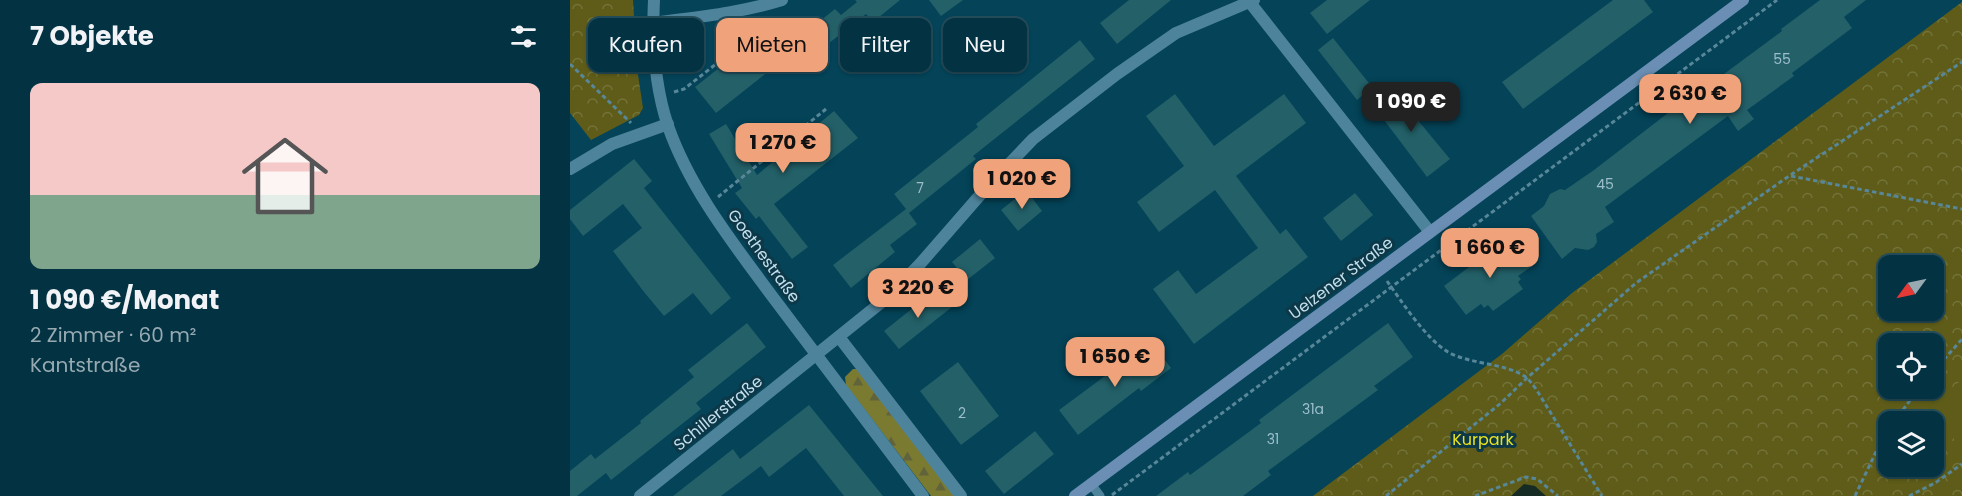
<!DOCTYPE html>
<html lang="de">
<head>
<meta charset="utf-8">
<style>
	:root { --surface:#033242; --page:#113e4d; --text:#f1f3f6; --muted:#97aab2; --line:#244d5b; --accent:#f0a27a }
	body { margin:0; font-family:Poppins,sans-serif; background:var(--page); color:var(--text); height:100vh; display:flex; flex-direction:column; font-size:22px; white-space:nowrap }
	* { box-sizing:border-box; margin:0 }
	p { font-size:20px; color:var(--muted) }
	.icon { flex:none; width:33px; height:33px; fill:none; stroke:currentColor; stroke-width:2; stroke-linecap:round; stroke-linejoin:round }
	.map { position:relative; flex:1; overflow:hidden }
	.side { display:flex; flex-direction:column; background:var(--surface); width:570px }
	.side>* { flex:none }
	.banner { position:absolute; left:18px; top:18px; width:570px; height:54px; display:flex; gap:12px }
	.needle { width:39px; rotate:237deg }
	.fabs { position:absolute; left:1308px; top:255px; display:grid; gap:12px }
	.fabs a { display:grid; place-items:center; width:66px; height:66px; border-radius:12px; background:var(--surface); box-shadow:0 2px 4px #0004,0 0 0 2px var(--line); font-size:30px }
	.price { position:absolute; translate:-50% -51px; padding:0 14px; border-radius:12px; background:var(--accent); color:#111; font-size:20px; line-height:39px; filter:drop-shadow(0 2px 3px #0008) }
	.price::after { content:''; position:absolute; left:50%; top:36px; width:18px; height:14px; margin-left:-9px; background:inherit; clip-path:polygon(0 0,100% 0,50% 100%) }
	.price.current { background:#222; color:#fff }
	ul { padding:0; list-style:none }
	li { display:grid; align-content:center; gap:12px; height:318px; padding:0 30px }
	li span { display:grid; place-items:center; height:186px; border-radius:12px; color:#555 }
	li>.icon { margin-inline-start:auto }
	span .icon { width:108px; height:108px; fill:#fffc; stroke-width:1 }
	li b { font-size:26px }
	h2 { display:flex; justify-content:space-between; align-items:center; height:72px; padding:0 30px; font-size:26px }
	.tag { padding:0 21px; border-radius:12px; background:var(--surface); box-shadow:0 2px 4px #0004,0 0 0 2px var(--line); font-size:21px; line-height:54px }
	.tag.current { background:var(--accent); color:#111 }
	main { display:flex; flex:1; min-height:0 }
	.map>svg:first-child { display:block }
</style>
</head>
<body>
<main>
<section class="side">
<h2>7 Objekte<svg class="icon" aria-label="filters" viewBox="0 0 24 24"><path d="M4 7h16M4 17h16"/><circle cx="9" cy="7" r="2"/><circle cx="15" cy="17" r="2"/></svg></h2>
<ul>
<li><span style="background:linear-gradient(#f6c9c9 60%,#7fa58c 0)"><svg class="icon" aria-label="home" viewBox="0 0 24 24"><path d="M3 11l9-7 9 7M6 9v11h12V9"/></svg></span><div><b>1 090 €/Monat</b><p>2 Zimmer · 60 m²</p><p>Kantstraße</p></div></li>
</ul>
</section>
<div class="map">
<svg width="1392" height="496" viewBox="0 0 1392 496">
	<defs>
		<pattern id="forest-firs" width="22" height="20" patternUnits="userSpaceOnUse" patternTransform="scale(1.5)"><rect width="22" height="20" fill="#7b7a31"/><path d="M5 1l3.5 6h-7zM16 11l3.5 6h-7z" fill="#61643a"/></pattern>
		<pattern id="park-crowns" width="20" height="18" patternUnits="userSpaceOnUse" patternTransform="scale(1.5)"><rect width="20" height="18" fill="#5e5c18"/><path d="M2 6a3 3 0 1 1 6 0M12 15a3 3 0 1 1 6 0" fill="none" stroke="#73733a"/></pattern>
	</defs>
	<rect width="100%" height="100%" fill="#044358"/>
	<polygon fill="url(#forest-firs)" points="283,369 289,369 386,496 361,496 276,385 275,377"/>
	<g fill="url(#park-crowns)" fill-rule="evenodd">
		<polygon points="0,0 63,0 67,68 73,108 69,115 21,140 0,113"/>
		<path d="M1392,2v494h-649l189,-142 70,-61zM1318,266h46v44h-46zM1318,344h46v44h-46zM1318,422h46v44h-46z"/>
	</g>
	<polygon fill="#5e5c18" points="1392,380 1392,449 1358,406"/>
	<polygon fill="#162b23" points="954,484 965,486 976,496 941,496"/>
	<g fill="#236068">
		<polygon points="285,0 330,0 303,22 296,14 249,51 235,33 265,9 271,15 287,2"/>
		<polygon points="359,0 393,0 371,16"/>
		<polygon points="559,0 601,0 547,44 530,23"/>
		<polygon points="757,0 800,0 757,34 740,13"/>
		<polygon points="1043,0 1074,0 1083,12 953,109 932,82"/>
		<polygon points="1250,0 1296,0 1274,17 1282,28 1222,73 1224,76 1177,110 1184,119 1168,131 1158,116 1035,207 1044,222 1026,234 1027,242 1024,247 1018,250 1005,248 992,259 961,216 974,206 980,194 990,189 995,190 1024,170 1133,86 1135,88 1212,31 1211,29"/>
		<polygon points="202,26 223,52 146,113 125,87"/>
		<polygon points="763,38 802,87 787,100 748,50"/>
		<polygon points="510,40 525,59 403,156 406,159 339,213 347,224 320,245 325,252 281,288 263,265 336,209 324,194 408,127 406,124"/>
		<polygon points="822,89 880,159 857,177 802,104"/>
		<polygon points="605,94 644,146 714,94 736,123 666,176 710,234 716,229 738,257 624,344 583,289 608,270 626,294 688,248 645,190 589,232 567,202 614,166 576,116"/>
		<polygon points="264,111 288,138 204,204 238,247 222,259 189,216 186,219 165,193 172,188 139,134 156,124 187,175"/>
		<polygon points="64,159 82,181 74,188 161,298 141,315 123,293 94,316 74,292 43,251 72,228 53,204 13,236 0,219 0,210"/>
		<polygon points="456,190 472,211 448,231 431,210"/>
		<polygon points="785,193 803,215 771,241 753,218"/>
		<polygon points="940,236 962,266 948,276 951,279 948,282 953,289 923,311 918,305 914,308 911,304 896,315 874,286"/>
		<polygon points="410,239 425,258 397,280 382,262"/>
		<polygon points="368,288 382,307 329,349 314,331"/>
		<polygon points="177,323 196,347 126,403 131,409 41,480 36,473 7,496 0,496 0,471 21,454 25,459 71,423 70,421 124,377 118,370"/>
		<polygon points="818,323 843,357 804,386 808,390 698,471 701,475 673,496 586,496 618,472 620,475 657,448 691,423 689,420"/>
		<polygon points="581,342 601,368 571,391 569,388 508,435 489,410"/>
		<polygon points="388,362 429,416 391,445 350,391"/>
		<polygon points="239,405 313,496 274,496 236,448 199,477 191,466 151,496 103,496 163,449 170,459"/>
		<polygon points="465,431 484,454 434,494 415,471"/>
	</g>
	<g fill="none" stroke-linecap="round" stroke-linejoin="round">
		<g stroke="#588799" stroke-width="3" stroke-dasharray="4.5 3" stroke-linecap="butt">
			<polyline points="164,26 177,40"/>
			<polyline points="0,64 61,123"/>
			<polyline points="104,92 114,89 186,33"/>
			<polyline points="1221,176 1392,209"/>
			<polyline points="148,197 256,109"/>
			<path d="M817,281c15,21 39,58 61,71 23,13 60,11 79,26 3,3 6,7 9,11l66,107"/>
			<polyline points="1364,371 1392,339"/>
			<polyline points="1324,422 1349,388"/>
			<polyline points="542,495 1207,0"/>
			<polyline points="816,496 931,403 957,378 1066,283 1219,176 1392,62"/>
			<polyline points="905,496 956,477 967,479 988,496"/>
			<polyline points="1285,496 1314,435 1318,429"/>
			<polyline points="1339,496 1365,483 1392,464"/>
		</g>
		<polyline stroke="#4e849b" stroke-width="9" points="521,484 530,496"/>
		<g stroke="#4e849b" stroke-width="12">
			<path d="M84,0c-2,41 1,87 14,126 22,63 65,117 104,170 50,67 101,133 151,200"/>
			<polyline points="678,0 860,232"/>
			<path d="M83,23c44,-6 87,-10 129,-23"/>
			<polyline points="0,169 42,144 98,124"/>
			<polyline points="269,337 391,496"/>
			<polyline points="70,496 318,297 350,264 418,186 463,139 547,74 606,33 684,0"/>
		</g>
		<polyline stroke="#6b8fb4" stroke-width="12" points="505,496 1173,0"/>
	</g>
	<g text-anchor="middle" dominant-baseline="central" stroke-width="6" stroke-linejoin="round" paint-order="stroke">
		<g font-size="14" fill="#9cbfcb">
			<text x="1212" y="59">55</text>
			<text x="1035" y="184">45</text>
			<text x="350" y="188">7</text>
			<text x="743" y="409">31a</text>
			<text x="392" y="413">2</text>
			<text x="703" y="439">31</text>
		</g>
		<g font-size="16" fill="#c4dfec" stroke="#0c3848">
			<text transform="translate(194 256) rotate(54)">Goethestraße</text>
			<text transform="translate(771 278) rotate(-37)">Uelzener Straße</text>
			<text transform="translate(148 413) rotate(-39)">Schillerstraße</text>
		</g>
		<g font-size="16" fill="#e9e31d" stroke="#0c3848">
			<text x="913" y="439">Kurpark</text>
		</g>
	</g>
</svg>
<div class="fabs">
<a><svg class="needle" viewBox="-14 -14 28 28"><path d="M0-13l5 13h-10z" fill="#e53935"/><path d="M0 13l5-13h-10z" fill="#97aab2"/></svg></a>
<a><svg class="icon" aria-label="locate" viewBox="0 0 24 24"><circle cx="12" cy="12" r="6"/><path d="M12 2v4M12 18v4M2 12h4M18 12h4"/></svg></a>
<a><svg class="icon" aria-label="layers" viewBox="0 0 24 24"><path d="M12 4l9 5-9 5-9-5zM3 14l9 5 9-5"/></svg></a>
</div>
<b class="price" style="left:1120px;top:125px">2 630 €</b>
<b class="price current" style="left:841px;top:133px">1 090 €</b>
<b class="price" style="left:213px;top:174px">1 270 €</b>
<b class="price" style="left:452px;top:210px">1 020 €</b>
<b class="price" style="left:920px;top:279px">1 660 €</b>
<b class="price" style="left:348px;top:319px">3 220 €</b>
<b class="price" style="left:545px;top:388px">1 650 €</b>
<div class="banner">
<a class="tag">Kaufen</a>
<a class="tag current">Mieten</a>
<a class="tag">Filter</a>
<a class="tag">Neu</a>
</div>
</div>
</main>
</body>
</html>
